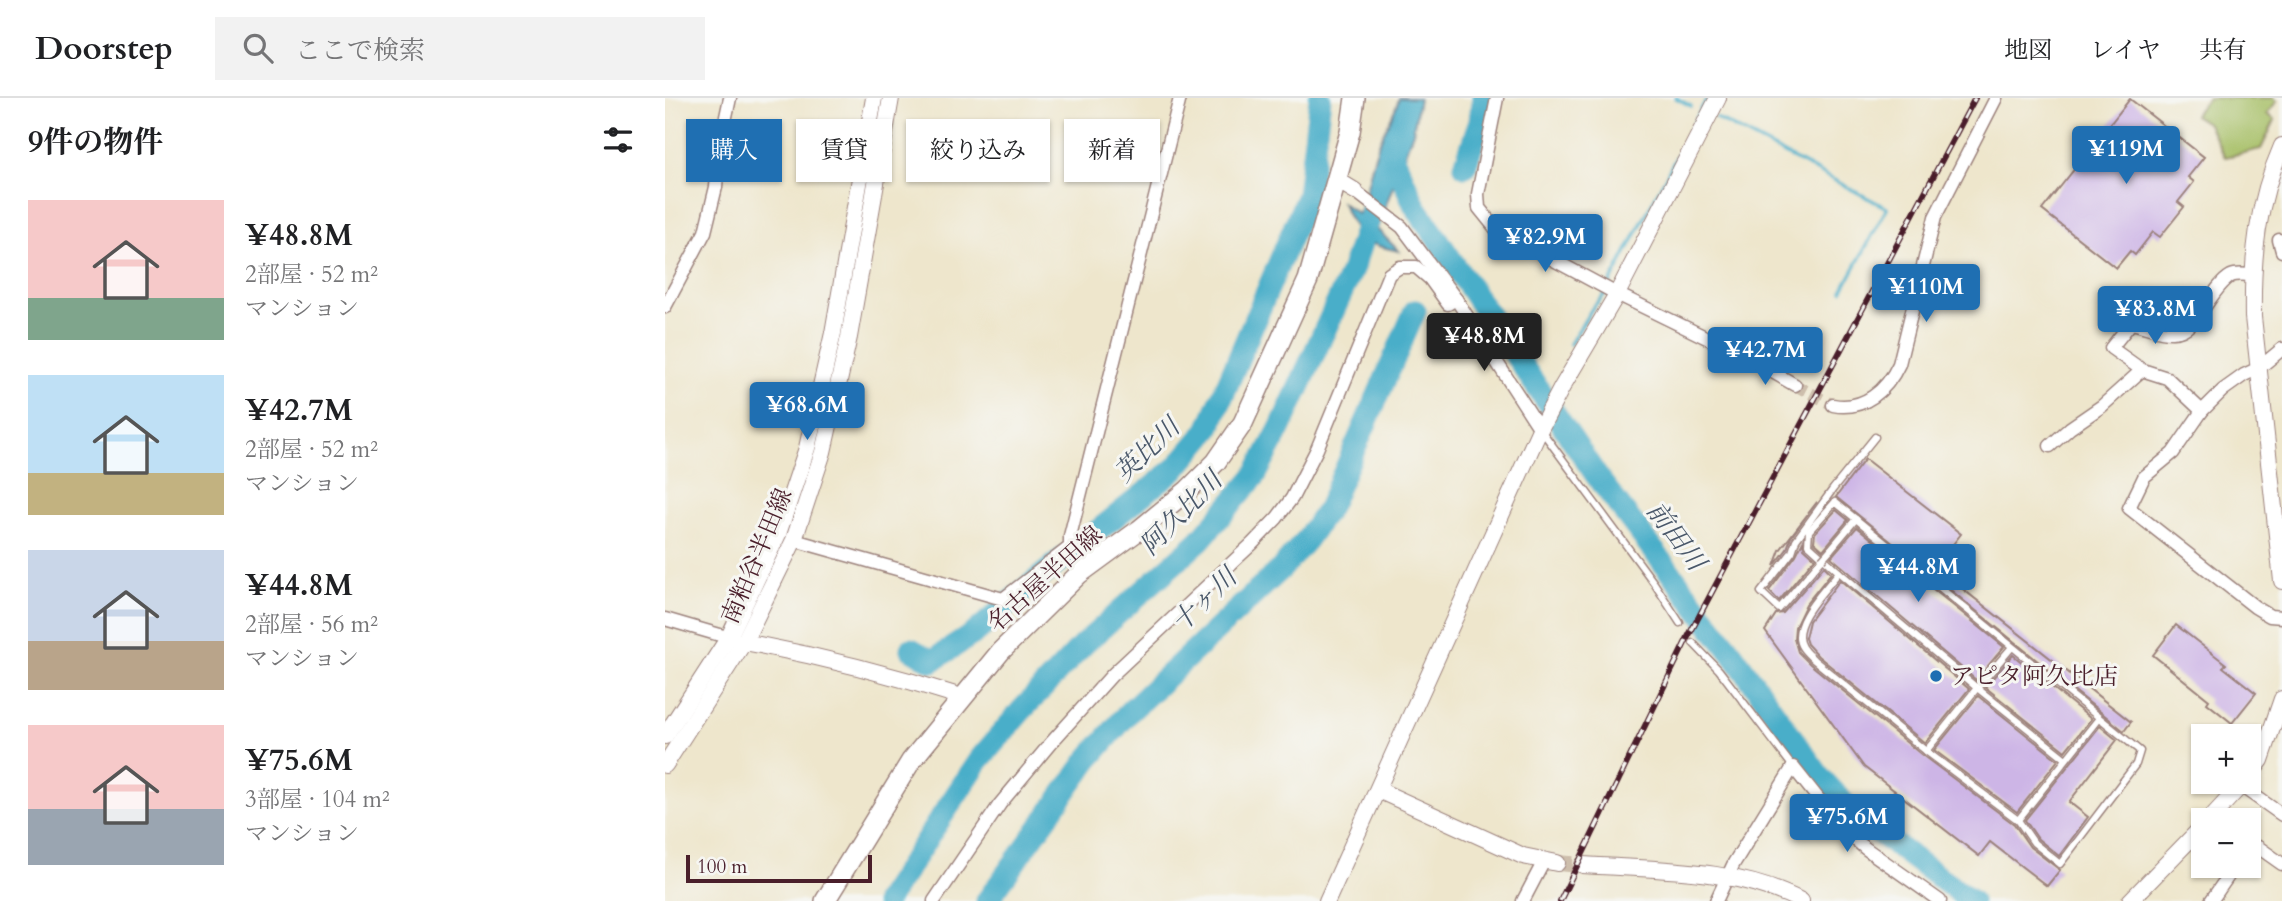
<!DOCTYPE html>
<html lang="ja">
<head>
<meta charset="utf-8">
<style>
	:root { --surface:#fff; --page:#f2f2f2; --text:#202124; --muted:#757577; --line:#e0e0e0; --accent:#1f6fb2 }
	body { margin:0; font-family:Cardo,"Noto Serif JP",serif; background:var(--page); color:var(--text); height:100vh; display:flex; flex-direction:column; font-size:26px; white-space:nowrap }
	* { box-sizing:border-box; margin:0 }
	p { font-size:23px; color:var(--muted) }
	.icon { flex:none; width:38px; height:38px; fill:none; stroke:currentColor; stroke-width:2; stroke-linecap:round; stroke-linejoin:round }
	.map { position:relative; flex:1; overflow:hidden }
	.panel { display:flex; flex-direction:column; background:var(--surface); width:665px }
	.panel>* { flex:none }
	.hud { position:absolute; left:21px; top:21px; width:665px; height:63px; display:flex; gap:14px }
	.fabs { position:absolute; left:1526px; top:626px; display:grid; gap:14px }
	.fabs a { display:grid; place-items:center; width:70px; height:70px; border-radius:0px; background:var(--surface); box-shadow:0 2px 5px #0004; font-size:35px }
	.scale { position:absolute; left:21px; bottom:18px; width:186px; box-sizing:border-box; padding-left:7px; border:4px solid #4a1f2b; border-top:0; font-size:19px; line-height:24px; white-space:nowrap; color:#4a1f2b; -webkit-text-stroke:5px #f6f6f2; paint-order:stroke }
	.price { position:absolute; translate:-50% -60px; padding:0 16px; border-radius:7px; background:var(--accent); color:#fff; font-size:23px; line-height:46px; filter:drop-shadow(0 2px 4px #0008) }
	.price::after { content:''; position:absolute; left:50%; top:42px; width:21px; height:16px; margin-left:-10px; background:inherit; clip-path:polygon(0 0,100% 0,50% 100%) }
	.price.active { background:#222; color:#fff }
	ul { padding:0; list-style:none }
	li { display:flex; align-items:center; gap:21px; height:175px; padding:0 28px }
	li span { display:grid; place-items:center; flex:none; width:196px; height:140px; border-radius:0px; color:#555 }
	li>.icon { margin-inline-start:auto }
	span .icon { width:84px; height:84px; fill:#fffc; stroke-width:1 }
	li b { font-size:30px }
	h2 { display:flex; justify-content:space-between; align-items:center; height:84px; padding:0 28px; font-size:30px }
	.pill { padding:0 24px; border-radius:0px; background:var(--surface); box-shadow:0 2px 5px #0004; font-size:24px; line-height:63px }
	.pill.active { background:var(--accent); color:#fff }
	header { display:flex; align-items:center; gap:42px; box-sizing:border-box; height:98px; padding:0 35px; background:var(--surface); border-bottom:2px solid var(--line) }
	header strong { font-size:33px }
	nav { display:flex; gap:38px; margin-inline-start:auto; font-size:24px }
	.search { width:490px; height:63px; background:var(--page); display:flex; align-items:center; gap:18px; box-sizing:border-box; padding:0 24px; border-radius:0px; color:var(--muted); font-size:26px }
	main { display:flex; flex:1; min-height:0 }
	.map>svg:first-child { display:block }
</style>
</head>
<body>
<header>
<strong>Doorstep</strong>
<div class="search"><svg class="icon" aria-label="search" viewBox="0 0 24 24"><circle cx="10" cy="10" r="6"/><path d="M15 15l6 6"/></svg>ここで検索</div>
<nav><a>地図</a><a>レイヤ</a><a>共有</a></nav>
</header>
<main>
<section class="panel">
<h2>9件の物件<svg class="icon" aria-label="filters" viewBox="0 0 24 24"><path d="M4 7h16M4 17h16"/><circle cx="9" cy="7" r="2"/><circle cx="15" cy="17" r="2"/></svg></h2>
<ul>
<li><span style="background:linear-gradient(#f6c9c9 70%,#7fa58c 0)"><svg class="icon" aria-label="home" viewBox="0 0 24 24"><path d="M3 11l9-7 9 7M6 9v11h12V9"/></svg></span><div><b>¥48.8M</b><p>2部屋 · 52 m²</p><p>マンション</p></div></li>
<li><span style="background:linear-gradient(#bfe0f5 70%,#c2b280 0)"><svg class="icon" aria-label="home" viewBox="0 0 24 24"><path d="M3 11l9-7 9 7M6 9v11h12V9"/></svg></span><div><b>¥42.7M</b><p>2部屋 · 52 m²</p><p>マンション</p></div></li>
<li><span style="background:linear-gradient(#c9d6e8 65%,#b9a48a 0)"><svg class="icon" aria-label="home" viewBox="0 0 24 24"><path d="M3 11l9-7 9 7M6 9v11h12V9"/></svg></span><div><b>¥44.8M</b><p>2部屋 · 56 m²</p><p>マンション</p></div></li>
<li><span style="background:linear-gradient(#f6c9c9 60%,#9aa5b1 0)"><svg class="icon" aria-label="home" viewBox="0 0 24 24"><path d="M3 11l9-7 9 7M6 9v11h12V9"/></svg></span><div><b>¥75.6M</b><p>3部屋 · 104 m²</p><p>マンション</p></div></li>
</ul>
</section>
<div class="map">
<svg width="1617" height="803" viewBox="0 0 1617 803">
	<rect width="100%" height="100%" fill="#f6f6f2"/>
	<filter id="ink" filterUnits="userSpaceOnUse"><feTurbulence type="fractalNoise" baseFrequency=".0143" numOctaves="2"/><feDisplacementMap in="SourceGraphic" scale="14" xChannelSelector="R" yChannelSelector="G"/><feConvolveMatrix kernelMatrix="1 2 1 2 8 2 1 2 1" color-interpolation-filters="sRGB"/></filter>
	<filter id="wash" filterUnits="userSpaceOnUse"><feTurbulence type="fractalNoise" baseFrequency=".00686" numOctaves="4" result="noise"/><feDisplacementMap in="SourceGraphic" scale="28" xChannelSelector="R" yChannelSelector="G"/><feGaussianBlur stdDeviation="1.57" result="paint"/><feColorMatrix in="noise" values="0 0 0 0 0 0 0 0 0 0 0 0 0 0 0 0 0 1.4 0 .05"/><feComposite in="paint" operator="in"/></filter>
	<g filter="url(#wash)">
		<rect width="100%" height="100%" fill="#eee6cc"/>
		<polygon fill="#a5be63" stroke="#786e47" stroke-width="2" points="1543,0 1609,0 1612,3 1602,16 1610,22 1596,51 1560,59 1543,26 1529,17"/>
		<path fill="#4aaec9" stroke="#4a667a" stroke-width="2" d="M734,0h20l-6,34 -36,97 22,22c-39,-8 -40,-13 -57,-48l16,11c11,-24 12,-52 23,-75 6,-14 14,-26 18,-41z"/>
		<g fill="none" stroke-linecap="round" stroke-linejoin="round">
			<g stroke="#4aaec9" stroke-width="3.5">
				<polyline points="1011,0 1026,8"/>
				<polyline points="1051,20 1222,110 1177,193"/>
				<polyline points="905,246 928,209 939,197 1042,0"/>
			</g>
			<g stroke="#4aaec9" stroke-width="23">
				<polyline points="728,58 750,108 933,380 1067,555 1155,679 1191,718 1306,803"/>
				<polyline points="800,68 814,26 818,0"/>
				<polyline points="246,551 267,563 311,534 364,488 511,370 543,332 643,97 655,0"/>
				<polyline points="221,803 314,662 356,613 419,546 535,442 590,378 615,331 687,172 707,112"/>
				<polyline points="322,803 423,662 465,613 617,470 641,442 663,411 750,213"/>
			</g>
		</g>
		<g id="blocks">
			<g fill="#cdb5e6">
				<polygon points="1465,1 1539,59 1523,79 1529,84 1513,104 1519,109 1495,139 1488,134 1470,157 1465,153 1451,170 1377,112"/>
				<polygon points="1200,361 1296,436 1270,469 1466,624 1459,633 1171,399"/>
				<polygon points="1152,404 1126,439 1122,451 1109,468 1115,452"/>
				<polygon points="1171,412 1183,422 1158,452 1149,444 1150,435"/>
				<polygon points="1192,429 1339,549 1311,582 1166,459"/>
				<polygon points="1138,443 1139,450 1150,460 1114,503 1104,493 1131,457"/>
				<polygon points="1159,468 1166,475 1141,506 1130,529 1129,541 1133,554 1145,566 1257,657 1349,726 1365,749 1395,772 1382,788 1325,744 1314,758 1199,669 1100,533 1111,516 1118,515"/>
				<polygon points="1175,482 1304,591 1260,645 1153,558 1142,546 1140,540 1144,523"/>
				<polygon points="1511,527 1561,566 1558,569 1591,595 1567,625 1542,605 1544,602 1488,557"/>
				<polygon points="1348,557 1426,621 1400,653 1320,589"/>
				<polygon points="1313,598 1393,662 1352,714 1269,652"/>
				<polygon points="1435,628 1452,642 1404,704 1423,719 1394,758 1373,741 1360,722"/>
			</g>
		</g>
	</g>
	<g filter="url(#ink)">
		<use href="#blocks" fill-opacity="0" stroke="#9c827c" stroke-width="2"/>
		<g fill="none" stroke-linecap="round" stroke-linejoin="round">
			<polyline stroke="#cdbeac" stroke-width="12" stroke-dasharray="12 6" stroke-linecap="butt" points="1130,287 1168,307"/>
			<polyline stroke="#cdbeac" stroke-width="16" stroke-dasharray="16 8" stroke-linecap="butt" points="892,765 918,767"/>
			<defs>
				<g id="lane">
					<polyline points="876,332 989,485 1015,525"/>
					<path d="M1170,404l305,249 -4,13 -76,100 -26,-21 -16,-23 -92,-69 -112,-91c-4,-4 -9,-8 -12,-13 -14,-22 24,-58 37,-75l-31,-28 1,-13z"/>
					<polyline points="1165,452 1191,421"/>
					<polyline points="1157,461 1114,511 1096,494 1127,454 1131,442 1168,391 1210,339"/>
					<polyline points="1174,474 1312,590 1261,653"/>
					<polyline points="1028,545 1054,572 1128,669"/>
					<polyline points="1347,549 1312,590 1401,661"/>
					<polyline points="1353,722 1434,620"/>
				</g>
				<g id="street">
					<polyline points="832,0 813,96 814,110 831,131 952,196 1087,262 1130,287"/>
					<polyline points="690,93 737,129 791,201 875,331"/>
					<polyline points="1614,142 1617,153"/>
					<polyline points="0,209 40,134 51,89 54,51 65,0"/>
					<polyline points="1617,251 1594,270 1579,277 1558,292 1537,313 1508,355 1479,379 1464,410 1590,509 1605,518 1617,519"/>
					<path d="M1168,307c31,6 54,-15 66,-41l36,-147 61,-119"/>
					<path d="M1537,313l-35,-33 -25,-8 -31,-22 20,-25c13,2 29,10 42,9 25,0 37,-44 58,-56 6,-3 15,-1 22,-1"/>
					<polyline points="1385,348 1405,330 1437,308 1477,272"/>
					<polyline points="129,442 338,501 405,449 405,438 515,0"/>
					<polyline points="0,521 72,542"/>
					<polyline points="1576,688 1617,717"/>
					<polyline points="1584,750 1593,749 1617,766"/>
					<polyline points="269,803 335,706 385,646 447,577 587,446 612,420 627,400 652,351 724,176 735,169 751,169 765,181 783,206 791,201"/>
					<polyline points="858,803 879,763"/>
					<polyline points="1051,803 1069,765 1128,669 1175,728 1200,750 1275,803"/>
					<polyline points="1546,803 1570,768"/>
				</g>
				<g id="secondary">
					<path d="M1617,48c-25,57 -30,110 -29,171l29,264"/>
					<polyline points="672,82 690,93"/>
					<path d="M79,544c75,14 146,32 218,55"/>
					<polyline points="0,638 64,539 113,436 142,350 168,235 209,0"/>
					<polyline points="0,667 79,544 129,442 158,354 184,239 226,0"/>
					<polyline points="1584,678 1596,662 1617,601"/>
					<polyline points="713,692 858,758 892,765"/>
					<polyline points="1543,723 1579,684"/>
					<path d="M918,767c72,5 152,2 218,36"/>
					<polyline points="662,803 875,331 897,289 952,196 1053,0"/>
					<polyline points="1465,803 1538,728"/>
				</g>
				<polyline id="primary" points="160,803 246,663 336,553 414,476 474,432 523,392 551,364 578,325 643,182 685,34 690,0"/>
			</defs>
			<use href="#lane" stroke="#9c827c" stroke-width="9"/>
			<use href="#street" stroke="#9c827c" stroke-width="15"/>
			<use href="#secondary" stroke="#9c827c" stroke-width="18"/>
			<use href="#primary" stroke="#9c827c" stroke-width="22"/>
			<use href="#lane" stroke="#fff" stroke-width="6"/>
			<use href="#street" stroke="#fff" stroke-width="12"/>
			<use href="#secondary" stroke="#fff" stroke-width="16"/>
			<use href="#primary" stroke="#fff" stroke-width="19"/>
			<defs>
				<polyline id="rail" points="895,803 1023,539 1310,0"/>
			</defs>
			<use href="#rail" stroke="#4a1f2b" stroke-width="6"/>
			<use href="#rail" stroke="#f6f6f2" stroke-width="3.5" stroke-dasharray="10" stroke-linecap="butt"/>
			<defs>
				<polyline id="lane-bridge" points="1157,461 1165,452"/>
			</defs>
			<use href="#lane-bridge" stroke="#9c827c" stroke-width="9" stroke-linecap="butt"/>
			<use href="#lane-bridge" stroke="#fff" stroke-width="6"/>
		</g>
	</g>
	<circle fill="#1f6fb2" stroke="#f6f6f2" stroke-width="2.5" cx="1271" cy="578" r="7"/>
	<g text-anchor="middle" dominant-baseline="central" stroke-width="6" stroke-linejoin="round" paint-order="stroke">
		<g font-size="24" fill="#4a1f2b" stroke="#f6f6f2">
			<text transform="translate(92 458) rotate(-67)">南粕谷半田線</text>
			<text transform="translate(380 481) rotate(-42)">名古屋半田線</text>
		</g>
		<g font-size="24" fill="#4a1f2b" stroke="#f6f6f2" text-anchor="start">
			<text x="1285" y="578">アピタ阿久比店</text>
		</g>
		<g font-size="26" font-style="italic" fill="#4a586a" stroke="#f6f6f2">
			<text transform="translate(482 352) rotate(-44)">英比川</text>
			<text transform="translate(516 415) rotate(-46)">阿久比川</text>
			<text transform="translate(1011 438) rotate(53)">前田川</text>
			<text transform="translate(539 502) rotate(-44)">十ヶ川</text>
		</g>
	</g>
</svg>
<div class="fabs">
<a>+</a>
<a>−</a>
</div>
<div class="scale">100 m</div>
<b class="price" style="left:1461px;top:88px">¥119M</b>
<b class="price" style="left:880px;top:176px">¥82.9M</b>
<b class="price" style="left:1261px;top:226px">¥110M</b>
<b class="price" style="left:1490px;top:248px">¥83.8M</b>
<b class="price active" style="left:819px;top:275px">¥48.8M</b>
<b class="price" style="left:1100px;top:289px">¥42.7M</b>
<b class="price" style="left:142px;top:344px">¥68.6M</b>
<b class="price" style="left:1253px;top:506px">¥44.8M</b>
<b class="price" style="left:1182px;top:756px">¥75.6M</b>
<div class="hud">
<a class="pill active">購入</a>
<a class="pill">賃貸</a>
<a class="pill">絞り込み</a>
<a class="pill">新着</a>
</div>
</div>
</main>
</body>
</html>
